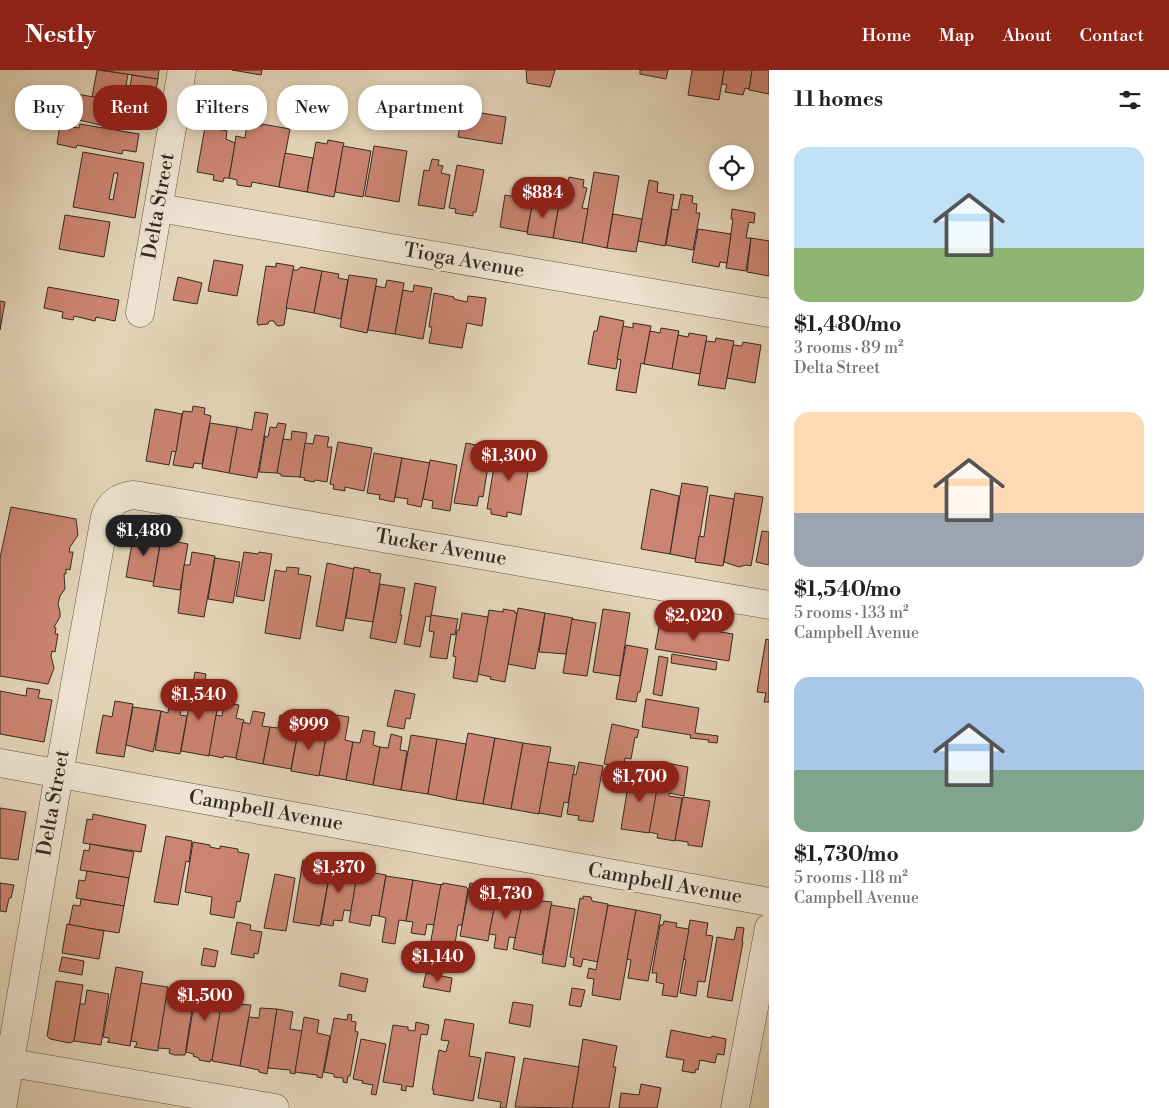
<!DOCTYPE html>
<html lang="en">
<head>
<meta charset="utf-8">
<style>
	:root { --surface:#fff; --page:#f2f2f2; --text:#222; --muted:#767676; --accent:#8f2418 }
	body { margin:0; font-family:"Libre Bodoni",serif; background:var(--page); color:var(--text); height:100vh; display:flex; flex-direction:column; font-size:19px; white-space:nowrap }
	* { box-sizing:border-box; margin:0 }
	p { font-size:16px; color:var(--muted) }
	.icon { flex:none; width:28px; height:28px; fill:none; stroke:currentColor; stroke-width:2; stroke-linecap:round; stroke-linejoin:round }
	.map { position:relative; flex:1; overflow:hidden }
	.side { display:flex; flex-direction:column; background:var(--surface); width:400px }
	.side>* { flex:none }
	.hud { position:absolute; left:15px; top:15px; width:475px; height:45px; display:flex; gap:10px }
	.tools { position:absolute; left:709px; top:75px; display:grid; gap:10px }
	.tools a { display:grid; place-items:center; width:45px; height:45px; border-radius:50%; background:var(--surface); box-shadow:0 2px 8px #0003; font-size:25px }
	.price { position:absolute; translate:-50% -42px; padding:0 11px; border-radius:18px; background:var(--accent); color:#fff; font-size:16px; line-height:32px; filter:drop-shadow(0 1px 2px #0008) }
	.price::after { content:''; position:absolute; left:50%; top:30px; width:15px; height:11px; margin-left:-8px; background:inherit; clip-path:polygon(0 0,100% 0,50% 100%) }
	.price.current { background:#222; color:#fff }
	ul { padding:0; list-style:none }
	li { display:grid; align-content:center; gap:10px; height:265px; padding:0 25px }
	li span { display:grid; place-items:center; height:155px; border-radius:15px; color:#555 }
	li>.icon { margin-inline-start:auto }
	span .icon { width:90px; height:90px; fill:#fffc; stroke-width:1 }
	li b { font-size:21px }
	h2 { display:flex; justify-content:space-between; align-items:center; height:60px; padding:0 25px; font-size:21px }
	.tag { padding:0 18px; border-radius:20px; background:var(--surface); box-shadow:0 2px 8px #0003; font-size:18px; line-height:45px }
	.tag.current { background:var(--accent); color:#fff }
	header { display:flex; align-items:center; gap:30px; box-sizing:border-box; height:70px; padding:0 25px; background:var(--accent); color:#fff }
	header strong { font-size:24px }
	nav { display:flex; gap:28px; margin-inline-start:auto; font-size:18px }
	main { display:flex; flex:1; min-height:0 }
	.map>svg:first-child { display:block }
</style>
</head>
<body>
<header>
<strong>Nestly</strong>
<nav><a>Home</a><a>Map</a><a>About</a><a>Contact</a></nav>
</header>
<main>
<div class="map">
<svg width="769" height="1038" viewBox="0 0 769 1038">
	<rect width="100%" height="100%" fill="#e3d4b7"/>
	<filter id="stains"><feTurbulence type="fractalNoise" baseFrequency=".004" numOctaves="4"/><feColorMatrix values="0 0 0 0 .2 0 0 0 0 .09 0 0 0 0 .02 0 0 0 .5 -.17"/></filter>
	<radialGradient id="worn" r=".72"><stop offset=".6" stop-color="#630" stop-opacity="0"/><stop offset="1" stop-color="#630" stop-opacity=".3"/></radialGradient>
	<g fill="#cb8471" stroke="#342a22" fill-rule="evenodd">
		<polygon points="97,0 128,4 126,16 130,17 132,5 158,9 153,37 92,27"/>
		<polygon points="101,0 159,0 158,9"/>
		<polygon points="232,0 262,0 261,5"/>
		<polygon points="526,0 555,0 550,17 527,13"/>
		<polygon points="640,0 668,0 666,9 640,4"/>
		<polygon points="692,0 724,0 719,30 688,25"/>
		<polygon points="724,0 752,0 749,19 745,18 743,25 725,22 727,15 722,14"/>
		<polygon points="752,0 769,0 769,24 749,20"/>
		<polygon points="70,23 130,33 127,48 123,48 121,56 110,54 109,57 66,47"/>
		<polygon points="463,40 506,47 502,74 458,67"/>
		<polygon points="80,54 139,64 136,82 123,80 122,84 77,75 76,78 57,74 60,55 79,58"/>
		<polygon points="247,54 262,56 262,54 290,59 279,117 252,112 251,117 237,115 237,110 229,108 236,66 245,68"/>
		<polygon points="205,57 227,61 226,69 235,73 229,108 224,108 223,112 213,110 214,105 197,102"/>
		<polygon points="328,70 344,73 334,127 307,122 316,72 327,74"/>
		<polygon points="343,76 371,81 363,127 335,122"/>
		<polygon points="374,76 407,81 399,132 365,126"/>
		<path d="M83,82l61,11 -9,55 -62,-11zM114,103h4l-5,27 -4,-1z"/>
		<polygon points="285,83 313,88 307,122 279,117"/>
		<polygon points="432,89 439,90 438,95 443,96 441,103 450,105 444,139 418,135 424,100 429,101"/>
		<polygon points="457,95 484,100 476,142 473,142 473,146 455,143 456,139 449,138"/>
		<polygon points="594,102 619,106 607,178 582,173"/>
		<polygon points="569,107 584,110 583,117 587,118 582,138 588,139 582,173 553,168 559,134 565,135 565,133 563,132"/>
		<polygon points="649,110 658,112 657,122 674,125 665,176 638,171"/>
		<polygon points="681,124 693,126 692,133 697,134 696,143 700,143 693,180 666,175 672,139 678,140"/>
		<polygon points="505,125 533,130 527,162 500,157"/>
		<polygon points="533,130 559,134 553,168 527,164"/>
		<polygon points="732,139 755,143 754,153 749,152 746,168 751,168 746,201 726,198 733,149 731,149"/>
		<polygon points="613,144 642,149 636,182 607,178"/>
		<polygon points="65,145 110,152 104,187 59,179"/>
		<polygon points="698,159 731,164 727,193 720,192 719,197 692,192"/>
		<polygon points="751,168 769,171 769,206 747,202"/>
		<polygon points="214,190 243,195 237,226 208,221"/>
		<polygon points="276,193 294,196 284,255 279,256 276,255 274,251 269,251 268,254 258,255 257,252 266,196 276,197"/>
		<polygon points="301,197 322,201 314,243 286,238 293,200 297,200"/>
		<polygon points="322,201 339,204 338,208 348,210 341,249 314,243"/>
		<polygon points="349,205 377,209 367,263 340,257"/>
		<polygon points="178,207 202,213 197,234 173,230"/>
		<polygon points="387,210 404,213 395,264 368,260 376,216 385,218"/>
		<polygon points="414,215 432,218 423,269 395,264 403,220 413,222"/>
		<polygon points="48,217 119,230 115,251 96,247 95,251 74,246 73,250 62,248 63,242 44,238"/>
		<polygon points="434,223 454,227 454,229 467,232 468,226 486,228 482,256 467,253 462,278 429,273 432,257 429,257"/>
		<polygon points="0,231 5,232 0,260"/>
		<polygon points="600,246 624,251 616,299 588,294 594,261 597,261"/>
		<polygon points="633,253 651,256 644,294 641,293 636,323 616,320 621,290 617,289 623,256 633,258"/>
		<polygon points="661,258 679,261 672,299 644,294 650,261 660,263"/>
		<polygon points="689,263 707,266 700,304 672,299 678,265 688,267"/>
		<polygon points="716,268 734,271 725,319 698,315 706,271 715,272"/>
		<polygon points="743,272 761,275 755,313 727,308 733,275 742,276"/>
		<polygon points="193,336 205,338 204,344 211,346 202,394 194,393 193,398 173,395 183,341 192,342"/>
		<polygon points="155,339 182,344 176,382 172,381 169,395 146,391"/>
		<polygon points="255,342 268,344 257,408 229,403 237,357 252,360"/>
		<polygon points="210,353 237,357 229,403 202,398"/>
		<polygon points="278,353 286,354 277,403 259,402 265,366 268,367 270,357 276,358"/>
		<polygon points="292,361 307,363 300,407 281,406 281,404 277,403 283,369 291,370"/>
		<polygon points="315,365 329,367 327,377 332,377 327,412 315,410 314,412 304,410 305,408 300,407 305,373 313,374"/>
		<polygon points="338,372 372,378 364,421 345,417 345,421 333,419 334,415 330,414"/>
		<polygon points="466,373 491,378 483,427 479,426 477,436 454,433"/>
		<polygon points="497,378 531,384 521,445 507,442 507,447 491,444 491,439 487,439"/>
		<polygon points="374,383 402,388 394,432 379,429 380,425 367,423"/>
		<polygon points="402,388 430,393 421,437 407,434 408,429 395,427"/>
		<polygon points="430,390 457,395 450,441 432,438 433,431 423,429"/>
		<polygon points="682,413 708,417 696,489 670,484"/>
		<polygon points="651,419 679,426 670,484 641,479"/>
		<polygon points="735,423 763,427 751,496 746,495 739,497 724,492"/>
		<polygon points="710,425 734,429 723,496 695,492 699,466 704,467"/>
		<polygon points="11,437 76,449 78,465 70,477 69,482 73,482 70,500 66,499 66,504 64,504 65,519 60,526 58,534 60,542 60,547 54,557 56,558 55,564 58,564 55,582 52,581 51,586 54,598 48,614 0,606 0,488"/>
		<polygon points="762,461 769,462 769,495 756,492"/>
		<polygon points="134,463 161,467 154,512 126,507"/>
		<polygon points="167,466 178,468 178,472 188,474 180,520 153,516 161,470 166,470"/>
		<polygon points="192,482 215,486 204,547 178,543 184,495 190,495"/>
		<polygon points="244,482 258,484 259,482 272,484 264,531 236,526"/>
		<polygon points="215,488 240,492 233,533 208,529"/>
		<polygon points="327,493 354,499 343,561 316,556"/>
		<polygon points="287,497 299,498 298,504 311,506 300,569 265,563 275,500 286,502"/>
		<polygon points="354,497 370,500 369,502 381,504 373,552 346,548"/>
		<polygon points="415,513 436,517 431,547 426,546 420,577 404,574"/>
		<polygon points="380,514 405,518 400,545 402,545 396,573 370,568"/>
		<polygon points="518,538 545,543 535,599 508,594"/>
		<polygon points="503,539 515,541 515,543 517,543 505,612 490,609 491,607 478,604 489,540 503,542"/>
		<polygon points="603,539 630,543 620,606 593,602"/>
		<polygon points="462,543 488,547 477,612 453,608 456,587 453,586 457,560 459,560"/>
		<polygon points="545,543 573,548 566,584 539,582"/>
		<polygon points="431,545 458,549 455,565 451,564 447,589 430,587 434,562 429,561"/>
		<polygon points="572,549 596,553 587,606 563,603"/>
		<polygon points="660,552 733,564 729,591 655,579"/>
		<polygon points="766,569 769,570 769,632 764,632 766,623 757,622"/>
		<polygon points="626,575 648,579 640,622 638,622 636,632 616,629"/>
		<polygon points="672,584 717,592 716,600 671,593"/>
		<polygon points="659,586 668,588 662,626 653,624"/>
		<polygon points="195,602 206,604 202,629 207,630 206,639 217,641 209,686 181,681"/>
		<polygon points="27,618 40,620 38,628 52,630 44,672 0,664 0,621 26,626"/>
		<polygon points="395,620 415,624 410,649 406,648 404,659 387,656"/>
		<polygon points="170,629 182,632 180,645 187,646 180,684 155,680 161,641 168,643"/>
		<polygon points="646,629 699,638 695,663 718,666 717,673 708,672 709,670 690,668 691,665 642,657"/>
		<polygon points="115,631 133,634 124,687 96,683 103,645 112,647"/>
		<polygon points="224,633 239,635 236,648 244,650 236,688 224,686 223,688 209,685 216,645 222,646"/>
		<polygon points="133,637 161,641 153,682 126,675"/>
		<polygon points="253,641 265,643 262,656 270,657 263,694 236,689 243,652 250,654"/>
		<polygon points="280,645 293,647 290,661 298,662 291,699 263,694 270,657 278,658"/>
		<polygon points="337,645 349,647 345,670 353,672 346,710 319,705 326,667 333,668"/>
		<polygon points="308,650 320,652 318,666 326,667 319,706 291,701 298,662 305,663"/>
		<polygon points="612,654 639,660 637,668 635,667 631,689 625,688 623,697 604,694"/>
		<polygon points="363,660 375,662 373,675 380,677 373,715 346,710 353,672 360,673"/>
		<polygon points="468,663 495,668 483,734 456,730"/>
		<polygon points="391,664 402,667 400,680 407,681 401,720 373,715 380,677 388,678"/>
		<polygon points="411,665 437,669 428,724 401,720"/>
		<polygon points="495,668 523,673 511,739 483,734"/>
		<polygon points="437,669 466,674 456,730 428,724"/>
		<polygon points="523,673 551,677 539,744 511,739"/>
		<polygon points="548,692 575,696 568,733 564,732 561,747 539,743"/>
		<polygon points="579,692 603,696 593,752 578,750 579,746 567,744 573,704 576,705"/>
		<polygon points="661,692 688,697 684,726 669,723 669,726 682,728 675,771 657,768 658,764 649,762"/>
		<polygon points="630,703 659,708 649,763 621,759"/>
		<polygon points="683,727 710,731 702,777 688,775 688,772 675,770"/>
		<polygon points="0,738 26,742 18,790 0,788"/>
		<polygon points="93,744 146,755 141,782 83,773 87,749 92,750"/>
		<polygon points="166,766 192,771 189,792 186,791 178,835 154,832"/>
		<polygon points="193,772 210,775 210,777 220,779 220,776 238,779 238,782 249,784 240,832 237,831 234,848 210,844 212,827 185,822"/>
		<polygon points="90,774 134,782 129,808 80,800 84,780 89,781"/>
		<polygon points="303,790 331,796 320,856 293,852"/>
		<polygon points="331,796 358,801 351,841 344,840 342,851 334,850 333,856 321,854"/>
		<polygon points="358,800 386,805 379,846 372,845 370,856 349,852"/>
		<polygon points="87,801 129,808 124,836 76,828 79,810 85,811"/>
		<polygon points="275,804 295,808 286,861 264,858"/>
		<polygon points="386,806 413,810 406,851 399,850 395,874 382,872 386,848 379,846"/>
		<polygon points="413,810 441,815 434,855 427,854 425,865 411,863 413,852 406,851"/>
		<polygon points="0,813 14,815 11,828 9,828 6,842 0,841"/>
		<polygon points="443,813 466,817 468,819 462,855 458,855 454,880 430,876 441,814 443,815"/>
		<polygon points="470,813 475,814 474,821 478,822 478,820 497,823 488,871 460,866"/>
		<polygon points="497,824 523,829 516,868 509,867 507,880 494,878 496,865 489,864"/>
		<polygon points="583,826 591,827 592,831 608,834 598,892 583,889 581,897 573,895 574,888 570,887 580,828 583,829"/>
		<polygon points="81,829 124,836 119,863 69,855 73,835 80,836"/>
		<polygon points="523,829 552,832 542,885 513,879"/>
		<polygon points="551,835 575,839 565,897 542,893"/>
		<polygon points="608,835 636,840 620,930 592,925 594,909 587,908 589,898 596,900"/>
		<polygon points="636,840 661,845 648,911 628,908 631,890 627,889"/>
		<polygon points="690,850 708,853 706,865 713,866 705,912 698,911 696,926 680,923 686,890 683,889"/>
		<polygon points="664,851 677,853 676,857 689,859 677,927 662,925 664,914 656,912 657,903 652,903 660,855 663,855"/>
		<polygon points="237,852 251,855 250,860 262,862 258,884 254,883 254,888 231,884"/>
		<polygon points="67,854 104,861 99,889 62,883"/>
		<polygon points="737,857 744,858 742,872 743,872 732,931 707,927 717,867 734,870"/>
		<polygon points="204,878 218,881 215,897 201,895"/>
		<polygon points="62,887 84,891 82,905 59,901"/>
		<polygon points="116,897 143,902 130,976 107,972 109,971 109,968 103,967"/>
		<polygon points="341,903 368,909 365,922 339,916"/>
		<polygon points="426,903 452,908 450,922 423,917"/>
		<polygon points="56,911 83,915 74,971 70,973 50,969 47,966"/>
		<polygon points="209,911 221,913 217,938 221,939 212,990 210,990 210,992 199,990 199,988 193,986 194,984 186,982 197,916 208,918"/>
		<polygon points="141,913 168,917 158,981 134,977 136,976 137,972 131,971"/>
		<polygon points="572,918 585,920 581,937 569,935"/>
		<polygon points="87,920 109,924 101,975 74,971 80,934 85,934"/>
		<polygon points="166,929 193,934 185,985 174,985 169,983 170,979 158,978"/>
		<polygon points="235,929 240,930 239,934 251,935 240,996 212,991 222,930 234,933"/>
		<polygon points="513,932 533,935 530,957 509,953"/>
		<polygon points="260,938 277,939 267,1004 259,1002 259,1000 240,996 249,947 259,948"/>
		<polygon points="277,939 293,942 290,959 302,961 295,1004 290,1003 290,1000 268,998"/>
		<polygon points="348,944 352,945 351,951 356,952 355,961 358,962 350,1006 348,1006 347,1013 343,1012 343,1008 334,1007 334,1004 324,1002 334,948 347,950"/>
		<polygon points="304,947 319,950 317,963 330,966 322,1008 317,1007 317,1005 295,1002"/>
		<polygon points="445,949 474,954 469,986 481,988 473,1031 433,1024 434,1020 432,1020 439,980 446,982 449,971 441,970"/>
		<polygon points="416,952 429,955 427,965 421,964 413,1017 406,1016 406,1021 401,1020 402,1015 383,1012 393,955 408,957 408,960 415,961"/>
		<polygon points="671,960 711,968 712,966 726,969 724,985 717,984 715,993 700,990 698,1000 696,999 695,1003 682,1001 684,990 666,987"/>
		<polygon points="361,969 386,974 376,1025 371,1024 373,1015 362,1013 363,1011 353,1009"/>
		<polygon points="583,969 617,976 613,997 616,997 609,1038 572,1038"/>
		<polygon points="486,982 515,987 506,1038 500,1038 501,1032 478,1028"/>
		<polygon points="524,988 579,997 572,1038 515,1037"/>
		<polygon points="641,1014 661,1018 657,1038 619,1038 621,1023 639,1025"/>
	</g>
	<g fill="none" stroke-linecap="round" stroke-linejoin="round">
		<defs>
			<g id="minor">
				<polyline points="159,138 769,243"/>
				<polyline points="140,243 182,0"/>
				<polyline points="0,693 769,832"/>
				<polyline points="0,991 275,1038"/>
				<path d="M2,1038l57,-334 46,-257c5,-14 13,-20 29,-22l635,110"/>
				<polyline points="735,1038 769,858"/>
			</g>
		</defs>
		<use href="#minor" stroke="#605447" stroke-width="29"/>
		<use href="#minor" stroke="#ede3d0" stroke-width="28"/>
	</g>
	<g text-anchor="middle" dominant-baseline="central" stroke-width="5" stroke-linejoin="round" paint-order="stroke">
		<g font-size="20" fill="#342a22" stroke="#ede3d0">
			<text transform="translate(159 136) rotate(-80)">Delta Street</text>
			<text transform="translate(464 191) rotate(10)">Tioga Avenue</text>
			<text transform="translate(441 478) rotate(10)">Tucker Avenue</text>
			<text transform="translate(54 733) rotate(-80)">Delta Street</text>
			<text transform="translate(266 741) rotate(10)">Campbell Avenue</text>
			<text transform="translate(665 814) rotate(10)">Campbell Avenue</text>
		</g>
	</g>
	<rect width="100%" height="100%" filter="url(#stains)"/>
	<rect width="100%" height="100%" fill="url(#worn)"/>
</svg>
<div class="tools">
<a><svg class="icon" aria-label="locate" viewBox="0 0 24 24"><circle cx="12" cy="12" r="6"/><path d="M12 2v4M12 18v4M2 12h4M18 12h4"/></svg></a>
</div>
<b class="price" style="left:543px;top:149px">$884</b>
<b class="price" style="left:509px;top:412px">$1,300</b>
<b class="price current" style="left:144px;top:487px">$1,480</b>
<b class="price" style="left:694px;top:572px">$2,020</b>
<b class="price" style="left:199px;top:651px">$1,540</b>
<b class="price" style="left:309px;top:681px">$999</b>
<b class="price" style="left:640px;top:733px">$1,700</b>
<b class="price" style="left:339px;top:824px">$1,370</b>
<b class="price" style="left:506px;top:850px">$1,730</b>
<b class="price" style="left:438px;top:913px">$1,140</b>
<b class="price" style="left:205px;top:952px">$1,500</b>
<div class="hud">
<a class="tag">Buy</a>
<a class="tag current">Rent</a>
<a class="tag">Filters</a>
<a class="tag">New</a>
<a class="tag">Apartment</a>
</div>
</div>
<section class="side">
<h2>11 homes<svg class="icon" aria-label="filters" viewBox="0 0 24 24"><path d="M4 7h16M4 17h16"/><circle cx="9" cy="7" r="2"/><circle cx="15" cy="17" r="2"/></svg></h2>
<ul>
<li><span style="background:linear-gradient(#bfe0f5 65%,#8fb573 0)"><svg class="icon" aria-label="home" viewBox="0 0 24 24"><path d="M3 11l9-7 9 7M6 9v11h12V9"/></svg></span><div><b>$1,480/mo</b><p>3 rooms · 89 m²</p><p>Delta Street</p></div></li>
<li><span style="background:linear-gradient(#ffd9b3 65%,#9aa5b1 0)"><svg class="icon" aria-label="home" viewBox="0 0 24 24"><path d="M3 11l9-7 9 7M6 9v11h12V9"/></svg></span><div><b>$1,540/mo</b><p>5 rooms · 133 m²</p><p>Campbell Avenue</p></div></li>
<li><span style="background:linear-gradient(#a9c7e8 60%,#7fa58c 0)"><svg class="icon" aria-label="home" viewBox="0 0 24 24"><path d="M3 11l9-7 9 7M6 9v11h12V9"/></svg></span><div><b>$1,730/mo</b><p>5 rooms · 118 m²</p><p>Campbell Avenue</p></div></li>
</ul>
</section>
</main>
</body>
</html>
